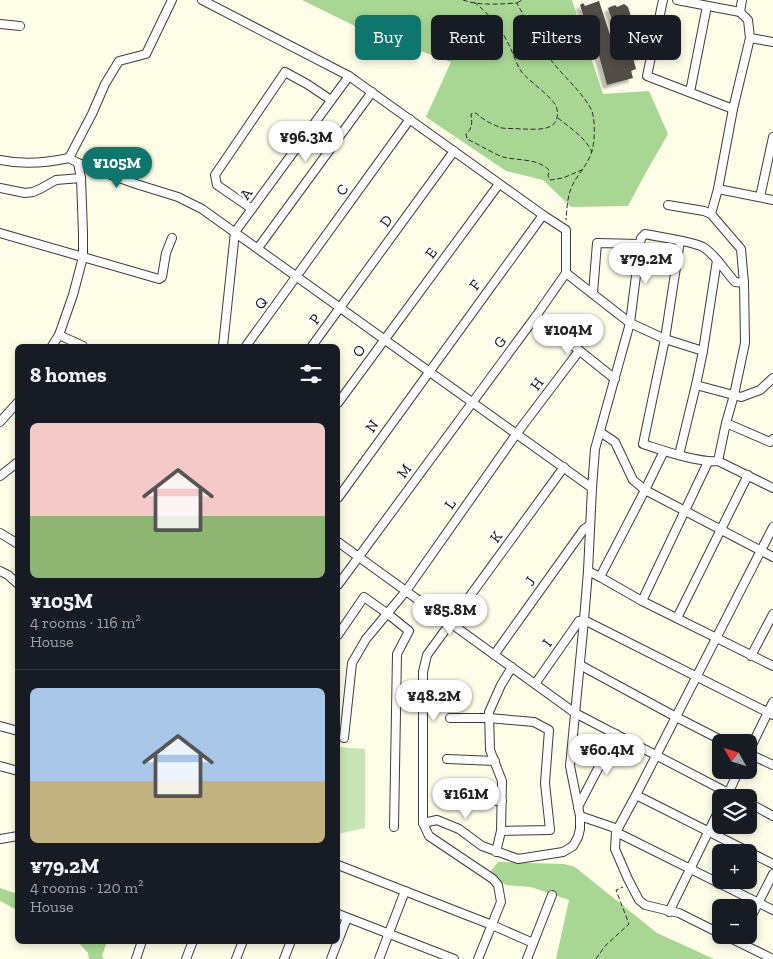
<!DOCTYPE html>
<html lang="en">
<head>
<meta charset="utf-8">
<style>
	:root { --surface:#171b24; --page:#20242c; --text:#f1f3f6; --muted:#9ea1a6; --line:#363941; --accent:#0f766e }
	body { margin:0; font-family:"Zilla Slab",serif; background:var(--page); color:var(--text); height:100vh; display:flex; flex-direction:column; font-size:19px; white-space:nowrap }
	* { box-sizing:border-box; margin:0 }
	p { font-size:16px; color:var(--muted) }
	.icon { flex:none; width:28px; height:28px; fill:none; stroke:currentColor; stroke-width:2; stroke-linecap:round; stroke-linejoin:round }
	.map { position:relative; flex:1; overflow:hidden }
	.drawer { position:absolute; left:15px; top:344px; width:325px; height:600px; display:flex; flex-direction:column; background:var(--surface); border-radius:8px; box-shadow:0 2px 8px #0003 }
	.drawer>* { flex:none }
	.guide { position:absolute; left:355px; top:15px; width:342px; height:45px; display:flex; gap:10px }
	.needle { width:32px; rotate:309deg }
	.buttons { position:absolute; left:712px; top:734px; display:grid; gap:10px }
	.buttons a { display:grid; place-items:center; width:45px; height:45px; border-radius:8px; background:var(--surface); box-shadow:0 2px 8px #0003; font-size:25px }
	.price { position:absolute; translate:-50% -42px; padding:0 11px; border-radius:18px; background:#fff; color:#222; font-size:16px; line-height:32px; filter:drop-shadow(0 1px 2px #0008) }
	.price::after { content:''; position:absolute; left:50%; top:30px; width:15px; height:11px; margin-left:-8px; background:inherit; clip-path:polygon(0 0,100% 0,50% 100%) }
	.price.selected { background:var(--accent); color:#fff }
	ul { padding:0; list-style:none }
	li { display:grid; align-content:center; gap:10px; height:265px; padding:0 15px }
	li+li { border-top:1px solid var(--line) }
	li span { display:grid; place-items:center; height:155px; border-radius:8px; color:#555 }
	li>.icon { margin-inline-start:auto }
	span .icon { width:90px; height:90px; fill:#fffc; stroke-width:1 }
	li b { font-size:21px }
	h2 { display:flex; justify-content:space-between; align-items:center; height:60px; padding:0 15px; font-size:21px }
	.chip { padding:0 18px; border-radius:8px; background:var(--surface); box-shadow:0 2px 8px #0003; font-size:18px; line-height:45px }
	.chip.selected { background:var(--accent); color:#fff }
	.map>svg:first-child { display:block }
</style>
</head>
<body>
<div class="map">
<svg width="773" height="959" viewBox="0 0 773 959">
	<defs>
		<filter id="shadow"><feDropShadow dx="-4" dy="4" stdDeviation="1" flood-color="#0004"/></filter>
	</defs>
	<rect width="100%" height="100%" fill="#fefde7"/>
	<polygon fill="#c7e6b3" points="338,747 365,749 365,828 338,834"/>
	<g fill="#a8d793">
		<polygon points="302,0 572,0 603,94 649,91 668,134 644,176 628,206 571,207 543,180 506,171 426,117 451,62 365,31"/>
		<polygon points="498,862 564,864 575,867 657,933 714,959 556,959 569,900 531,887 506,885 490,872"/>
		<polygon points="0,888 17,894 17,910 0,901"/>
		<polygon points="77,941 107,941 102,956 104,959 89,959 88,953"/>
	</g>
	<polygon fill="#524d47" filter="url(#shadow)" points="599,1 617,56 623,54 608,8 615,5 617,7 624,4 628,7 630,13 642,56 633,58 636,69 631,71 633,78 607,85 598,52 595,52 580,5 583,3 585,6"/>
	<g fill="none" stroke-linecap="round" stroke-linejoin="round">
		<defs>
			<g id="minor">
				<polyline points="202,0 349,76 543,215 566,230 566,273"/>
				<polyline points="663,0 647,76 733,109"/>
				<polyline points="677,0 740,12"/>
				<polyline points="0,24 20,26"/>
				<polyline points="750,38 773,42"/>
				<polyline points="690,92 707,6"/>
				<polyline points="69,158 92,114 105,84 119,61 146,54 172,0"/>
				<path d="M0,160c23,5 46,3 69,-2l9,5 58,21 42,13 24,12 390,279"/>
				<polyline points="0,188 25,193 33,192 40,189 56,180 81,178"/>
				<polyline points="718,189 773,200"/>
				<polyline points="760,197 773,137"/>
				<polyline points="668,205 704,211 711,214"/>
				<polyline points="252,209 217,185 215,175 285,72 307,84 331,100"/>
				<polyline points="0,233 159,279 162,277 166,253 172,238"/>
				<path d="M680,241l-15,98 -22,105c19,6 55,19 75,17l55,27"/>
				<polyline points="258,248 372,92"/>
				<polyline points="566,273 630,323 665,339 703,351"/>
				<path d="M593,293l4,-50 43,1 1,-6 4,-4c14,3 46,7 58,13 13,8 22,24 32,35l9,1 -3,-34 -30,-35 7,-25 15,-80 17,-71 -2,-18 -8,-8 2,-12"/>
				<polyline points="536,316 615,379"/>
				<polyline points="59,335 83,346"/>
				<polyline points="52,346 59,335 73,295 83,257 83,233 81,178 78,163"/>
				<polyline points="223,346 235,232 349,76"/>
				<polyline points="246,346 410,119"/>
				<polyline points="312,346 454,151"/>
				<polyline points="696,385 741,397 760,390 773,378"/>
				<polyline points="338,403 499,184"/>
				<polyline points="0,422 18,402"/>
				<polyline points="726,423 770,442 773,439"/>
				<polyline points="600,432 615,442 633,480 645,490 773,557"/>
				<polyline points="679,455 696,385 703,351 717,260"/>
				<polyline points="718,461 726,423 734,395 745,343 744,283"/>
				<polyline points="0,476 18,462"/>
				<polyline points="338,498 543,215"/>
				<polyline points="0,533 18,544"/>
				<polyline points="338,542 575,713 738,798"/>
				<polyline points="0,571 8,575 18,584"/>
				<polyline points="588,571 600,577 642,601 773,666"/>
				<polyline points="600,577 645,490 664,451"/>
				<polyline points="338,585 536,316 566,273"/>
				<polyline points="642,601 708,462"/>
				<polyline points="677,618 748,475"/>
				<polyline points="338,635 364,597 388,614 409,631 397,654 394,827"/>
				<polyline points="494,655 584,529 589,526"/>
				<polyline points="751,656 773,614"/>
				<polyline points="580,665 676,717 725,742"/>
				<polyline points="535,684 579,621 584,620 773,715"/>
				<polyline points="450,718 489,718 534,722 549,730 545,783 550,830 501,831"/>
				<polyline points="0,726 18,731"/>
				<polyline points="344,738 352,663 366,639 406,591 517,433 579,351"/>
				<polyline points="749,751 773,702"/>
				<polyline points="749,754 773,765"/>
				<polyline points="447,759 495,761"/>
				<polyline points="0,766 18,771"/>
				<polyline points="636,795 773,527"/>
				<polyline points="726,798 739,770"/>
				<polyline points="449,799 502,801"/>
				<polyline points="749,803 773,816"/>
				<polyline points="578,807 616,734"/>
				<polyline points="580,816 615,828 616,832 615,849 628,879 639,900 645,905 679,913 721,934"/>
				<polyline points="423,823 423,672 427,655 564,467"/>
				<polyline points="0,839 18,836"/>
				<polyline points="496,852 501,831 502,781 490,750 489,712 501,685 512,667"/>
				<polyline points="773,864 636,795 616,832 773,910"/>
				<polyline points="338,865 492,925 533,943"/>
				<polyline points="669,912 721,806"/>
				<polyline points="338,914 454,959"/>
				<polyline points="749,921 773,874"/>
				<polyline points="724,935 773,959"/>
				<polyline points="136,959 142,941"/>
				<polyline points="186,959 193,941"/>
				<polyline points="236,959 243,941"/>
				<polyline points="284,959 291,941"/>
				<polyline points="331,959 347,918"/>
				<polyline points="379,959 405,891"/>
				<polyline points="478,959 501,902 498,885 493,879 429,836 423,823 437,820 459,829 482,846 518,859 563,852 573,846 578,837 580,829 580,816 570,766 584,620 588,571 592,488 595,449 630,323 640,244"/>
				<polyline points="527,959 552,895"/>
			</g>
		</defs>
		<use href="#minor" stroke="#3d3d3d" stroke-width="10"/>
		<g stroke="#2c2c2c" stroke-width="1" stroke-dasharray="5 2.5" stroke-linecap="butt">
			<path d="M463,0c15,6 38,4 54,3 11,21 22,43 38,62 11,14 27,27 36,44 4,7 4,29 2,37 -2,16 -15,27 -21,40 -5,11 -5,23 -6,34"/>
			<path d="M474,2c15,12 26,25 34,41 5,9 7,19 13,28 8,11 34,27 36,38 4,24 -21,20 -36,20 -6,-1 -13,0 -19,-1 -9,-3 -19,-8 -26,-15l-5,1c1,8 2,14 -5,20l1,5c11,5 25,14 36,18 16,4 34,1 46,13l-1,6 2,4 13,-2 21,-9"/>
			<polyline points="517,3 522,0"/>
			<path d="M558,118c12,10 27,19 34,34"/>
			<polyline points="596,959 605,946 629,924 616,890 623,887"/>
		</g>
		<use href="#minor" stroke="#fff" stroke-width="8"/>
	</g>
	<g text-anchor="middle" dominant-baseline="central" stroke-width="5" stroke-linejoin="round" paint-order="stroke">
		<g font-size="15" fill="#0a0a0a" stroke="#fff">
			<text transform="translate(342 190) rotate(-54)">C</text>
			<text transform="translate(246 194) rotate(-54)">A</text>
			<text transform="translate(386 221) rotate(-54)">D</text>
			<text transform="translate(431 253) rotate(-54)">E</text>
			<text transform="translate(475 285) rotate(-54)">F</text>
			<text transform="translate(261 303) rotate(-54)">Q</text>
			<text transform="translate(315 319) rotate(-54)">P</text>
			<text transform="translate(500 342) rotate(-53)">G</text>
			<text transform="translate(359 351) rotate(-54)">O</text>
			<text transform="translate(537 384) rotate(-53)">H</text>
			<text transform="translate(372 426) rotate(-54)">N</text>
			<text transform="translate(404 471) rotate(-54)">M</text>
			<text transform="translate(450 504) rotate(-55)">L</text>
			<text transform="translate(496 537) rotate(-54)">K</text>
			<text transform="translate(530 581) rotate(-54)">J</text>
			<text transform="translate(547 643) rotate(-55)">I</text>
		</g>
	</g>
</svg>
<div class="buttons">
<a><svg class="needle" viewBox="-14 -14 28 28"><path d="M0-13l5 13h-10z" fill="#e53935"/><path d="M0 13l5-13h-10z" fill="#9ea1a6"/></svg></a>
<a><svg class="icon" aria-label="layers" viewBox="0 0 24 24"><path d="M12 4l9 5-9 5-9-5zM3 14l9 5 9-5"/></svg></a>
<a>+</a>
<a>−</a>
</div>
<b class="price" style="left:306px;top:163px">¥96.3M</b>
<b class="price selected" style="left:117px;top:189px">¥105M</b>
<b class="price" style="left:646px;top:285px">¥79.2M</b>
<b class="price" style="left:568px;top:356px">¥104M</b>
<b class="price" style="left:450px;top:636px">¥85.8M</b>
<b class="price" style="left:434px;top:722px">¥48.2M</b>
<b class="price" style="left:607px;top:776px">¥60.4M</b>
<b class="price" style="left:466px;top:820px">¥161M</b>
<div class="guide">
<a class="chip selected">Buy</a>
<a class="chip">Rent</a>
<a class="chip">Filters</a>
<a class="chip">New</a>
</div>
<section class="drawer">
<h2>8 homes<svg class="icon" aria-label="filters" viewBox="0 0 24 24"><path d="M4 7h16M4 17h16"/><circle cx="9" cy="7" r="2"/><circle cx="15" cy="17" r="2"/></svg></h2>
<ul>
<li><span style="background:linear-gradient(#f6c9c9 60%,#8fb573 0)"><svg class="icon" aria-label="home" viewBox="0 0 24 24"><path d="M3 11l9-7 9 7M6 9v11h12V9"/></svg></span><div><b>¥105M</b><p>4 rooms · 116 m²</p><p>House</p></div></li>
<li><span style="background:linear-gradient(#a9c7e8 60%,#c2b280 0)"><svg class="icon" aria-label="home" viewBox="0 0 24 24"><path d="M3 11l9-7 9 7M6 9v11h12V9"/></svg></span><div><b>¥79.2M</b><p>4 rooms · 120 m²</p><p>House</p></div></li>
</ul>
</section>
</div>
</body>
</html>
